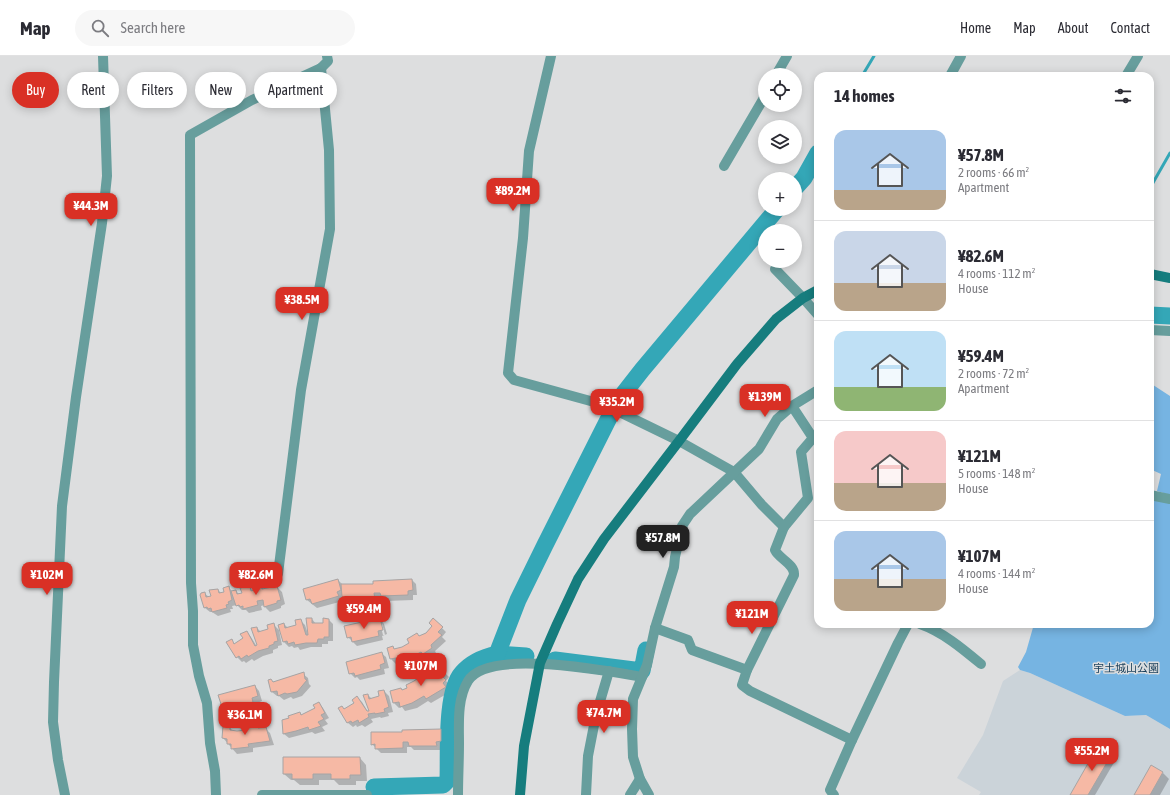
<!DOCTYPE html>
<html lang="en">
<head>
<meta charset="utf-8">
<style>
	:root { --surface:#fff; --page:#f7f7f7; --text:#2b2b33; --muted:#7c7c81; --line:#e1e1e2; --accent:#d93025 }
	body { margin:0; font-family:"Asap Condensed","Noto Sans JP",sans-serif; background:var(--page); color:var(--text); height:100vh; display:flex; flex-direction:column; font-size:15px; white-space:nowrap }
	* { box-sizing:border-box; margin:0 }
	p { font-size:13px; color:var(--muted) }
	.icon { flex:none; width:22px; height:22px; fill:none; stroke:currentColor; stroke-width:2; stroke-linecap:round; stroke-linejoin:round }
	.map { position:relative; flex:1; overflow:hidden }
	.side { position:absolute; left:814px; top:16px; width:340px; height:556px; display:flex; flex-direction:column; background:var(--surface); border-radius:12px; box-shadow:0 2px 10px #0003 }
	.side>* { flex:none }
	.guide { position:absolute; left:12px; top:16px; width:380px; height:36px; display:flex; gap:8px }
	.fabs { position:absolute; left:758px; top:12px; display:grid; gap:8px }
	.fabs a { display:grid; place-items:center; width:44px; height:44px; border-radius:50%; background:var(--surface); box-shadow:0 2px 10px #0003; font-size:20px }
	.price { position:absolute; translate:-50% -34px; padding:0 9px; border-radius:8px; background:var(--accent); color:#fff; font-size:13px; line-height:26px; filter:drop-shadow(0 1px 2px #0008) }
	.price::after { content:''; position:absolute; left:50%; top:24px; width:12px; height:9px; margin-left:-6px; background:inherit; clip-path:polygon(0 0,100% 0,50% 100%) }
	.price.current { background:#222; color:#fff }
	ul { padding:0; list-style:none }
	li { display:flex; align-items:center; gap:12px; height:100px; padding:0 20px }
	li+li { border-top:1px solid var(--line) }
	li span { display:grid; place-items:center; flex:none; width:112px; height:80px; border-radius:12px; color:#555 }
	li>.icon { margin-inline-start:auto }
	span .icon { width:48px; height:48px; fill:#fffc; stroke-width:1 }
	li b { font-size:17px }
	h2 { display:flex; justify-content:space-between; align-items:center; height:48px; padding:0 20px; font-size:17px }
	.tag { padding:0 14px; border-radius:18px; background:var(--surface); box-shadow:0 2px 10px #0003; font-size:14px; line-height:36px }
	.tag.current { background:var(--accent); color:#fff }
	header { display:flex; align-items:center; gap:24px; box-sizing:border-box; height:56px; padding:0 20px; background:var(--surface); border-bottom:1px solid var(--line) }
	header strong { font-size:19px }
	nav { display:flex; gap:22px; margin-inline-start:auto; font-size:14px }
	.search { width:280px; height:36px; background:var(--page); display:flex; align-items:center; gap:10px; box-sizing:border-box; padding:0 14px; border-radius:22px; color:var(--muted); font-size:15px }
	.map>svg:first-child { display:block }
</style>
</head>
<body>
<header>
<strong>Map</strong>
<div class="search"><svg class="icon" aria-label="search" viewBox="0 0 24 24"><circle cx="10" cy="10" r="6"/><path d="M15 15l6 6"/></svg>Search here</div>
<nav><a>Home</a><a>Map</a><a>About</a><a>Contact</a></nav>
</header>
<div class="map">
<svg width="1170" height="739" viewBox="0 0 1170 739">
	<rect width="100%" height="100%" fill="#dddedf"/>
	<polygon fill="#cbd3d9" points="1020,614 1030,617 1125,660 1146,659 1170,673 1170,739 979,739 981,736 957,722 983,679 1003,625"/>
	<g fill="#76b4e2">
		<polygon points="1150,327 1170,340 1170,439 1157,435 1161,418 1150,413"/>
		<polygon points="1150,443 1170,447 1170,673 1146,659 1125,660 1030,617 1020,614 1018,611 1026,596 1034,568 1150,568"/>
	</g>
	<g fill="#0003" fill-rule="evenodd">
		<polygon points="338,524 343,529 374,529 412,524 416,528 417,539 413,539 413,544 386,545 383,542 379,542 379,548 352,549 341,539 343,545 317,552 307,544 304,534"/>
		<polygon points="260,529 265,534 277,531 282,536 285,548 281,550 281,552 270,556 265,551 265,549 261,550 262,554 249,557 246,554 242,554 237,549 232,550 233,553 230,553 231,556 218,560 212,556 210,556 205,552 201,539 204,537 209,541 212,540 218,534 222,538 225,537 228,531 233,536 236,535 239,538 243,537 249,531 253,535 257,534"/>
		<polygon points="312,563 316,568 324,568 329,564 333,568 333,585 328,585 328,588 322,588 322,591 311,591 300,594 298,591 294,592 292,590 289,591 284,586 279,569 284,568 288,572 297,570 300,564 305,569 308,578"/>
		<path d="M380,563l4,5 3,10 -5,2 1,4 -26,6 -9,-9zM380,567h2l3,12h-2z"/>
		<polygon points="434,564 446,576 442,581 446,585 435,595 436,597 428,602 426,600 413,608 403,611 399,607 396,608 391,603 388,592 392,591 395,594 402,592 426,577 433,570"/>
		<polygon points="274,569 279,574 282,589 278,590 278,592 273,594 273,597 263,600 254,605 252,603 246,607 244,605 242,606 237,601 228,587 231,585 235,588 244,583 247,576 251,581 259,594 257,572 261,576 269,574"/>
		<polygon points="381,597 386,601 389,612 384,613 385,618 360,624 357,621 355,622 350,617"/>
		<polygon points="436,608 449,621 446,625 450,629 447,633 450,636 431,647 428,645 417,652 405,655 402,651 399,652 394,647 392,635 401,633 403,634 426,622 431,617"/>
		<polygon points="303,618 308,622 309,628 311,630 302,640 293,643 291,641 284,644 279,640 277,640 272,636 273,626"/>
		<polygon points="255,630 259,635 262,645 257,647 257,651 233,659 230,655 228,656 223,651 220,640"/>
		<polygon points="384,635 389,640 393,656 388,657 389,660 381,662 380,661 371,663 373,666 365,671 362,669 357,671 356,669 353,671 348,667 339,652 342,651 345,654 356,648 357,642 362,646 368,656 370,655 368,639 372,643 380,641"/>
		<polygon points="319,647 323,652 329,662 325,664 328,668 322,671 325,675 315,678 312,676 289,682 284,678 299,657 302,659 316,652"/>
		<polygon points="257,670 260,673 265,672 270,677 274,689 253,692 253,696 237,698 223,682 230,672 233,675 247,675"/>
		<polygon points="441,674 445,679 446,690 441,690 441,694 414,694 411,691 407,691 407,697 381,697 372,688"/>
		<polygon points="1111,699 1116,703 1095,739 1071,739"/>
		<polygon points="360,702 366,709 367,725 356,725 356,729 339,729 334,724 319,724 319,729 300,729 294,724 291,724 284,718"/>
		<polygon points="1163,717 1169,723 1160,739 1135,739"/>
	</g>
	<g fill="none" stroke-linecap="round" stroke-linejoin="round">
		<g stroke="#34a7b7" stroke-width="3">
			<polyline points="862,20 874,0"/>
			<polyline points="1150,132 1170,97"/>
		</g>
		<g stroke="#34a7b7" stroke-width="17">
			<polyline points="795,132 804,122 818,97"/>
			<polyline points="1150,259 1170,260"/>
			<polyline points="497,598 526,600"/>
			<polyline points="555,604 642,615 646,594"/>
			<path d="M374,731l69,-2 5,-5c1,-26 -3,-88 14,-107 9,-11 22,-16 35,-19l21,-54 27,-55 72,-143 25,-32 135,-161"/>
		</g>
	</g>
	<g fill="#f6b9a5" stroke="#a6a4a4">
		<polygon points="338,523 341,534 337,536 339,540 312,548 310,543 306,544 303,533"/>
		<polygon points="412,523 413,534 408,535 408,539 381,540 380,537 374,537 375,544 347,545 347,541 342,541 341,528 373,528 373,525"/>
		<polygon points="261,528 262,533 277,530 281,544 277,545 277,547 264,551 263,544 257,545 258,549 243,553 243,550 240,551 239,549 236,550 231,535 236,534 237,538 242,537 240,532 250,530 251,535 256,533 254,529"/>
		<polygon points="229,530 232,544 228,546 229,548 226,549 227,552 212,556 211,552 208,553 207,551 204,552 200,539 201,537 205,536 206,541 211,540 209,534 218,533 219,537 224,536 223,532"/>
		<polygon points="306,562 312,562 312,567 323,567 323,562 329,563 329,581 324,581 324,583 318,583 317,587 306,587 295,589 294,586 288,588 287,585 283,586 278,569 284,567 285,572 296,569 295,564 301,563 306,579 308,579"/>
		<polygon points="380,562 383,574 378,575 379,580 352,586 351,581 347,582 344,570"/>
		<polygon points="433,562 443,571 438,576 442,579 431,589 432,592 423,598 421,596 408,603 397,607 396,602 390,603 387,592 393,590 394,593 402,591 409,587 407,583 417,577 419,580 426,577 432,570 429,567"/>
		<polygon points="274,567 278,585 274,586 274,588 269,590 269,592 258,595 248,601 247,599 241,603 239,600 236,602 226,586 232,583 234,588 243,582 240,578 247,575 255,590 257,589 251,572 257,571 258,576 268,573 267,569"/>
		<polygon points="382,596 385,607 380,609 381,613 355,620 354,617 349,618 346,606"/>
		<polygon points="436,607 446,616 442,620 446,624 443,627 446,631 426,643 424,640 412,647 400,651 399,646 393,647 390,635 401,632 402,634 407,632 406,629 414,625 424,618 426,621 430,617 428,615"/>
		<polygon points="304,616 305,623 307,624 297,636 287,638 285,637 278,640 277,635 271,636 268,624 271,623 273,626"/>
		<polygon points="255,629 258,640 252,642 253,646 227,654 226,650 222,651 218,639"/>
		<polygon points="384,634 389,651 384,653 385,656 375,658 375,657 368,658 369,661 359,667 358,664 352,667 351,665 347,667 338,652 342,650 344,653 354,647 352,644 357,640 367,655 369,655 363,639 368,638 369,643 379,640 378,635"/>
		<polygon points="319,646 325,657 321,659 324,663 318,666 321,670 309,674 308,671 296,675 283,678 282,664 289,662 288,660 300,656 301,659 315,652 313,649"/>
		<polygon points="257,669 258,672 266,671 270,685 248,688 249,691 231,693 231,688 227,688 227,683 222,682 223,670 230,671 230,674 237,675 246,674 246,671"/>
		<polygon points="441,673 441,685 436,686 437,690 409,690 408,686 403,686 403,692 375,693 375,688 371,689 371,676 402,676 402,674"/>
		<polygon points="1098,690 1112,698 1088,739 1070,739"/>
		<polygon points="283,701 360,701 361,719 350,719 350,723 331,723 331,718 313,718 313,723 292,723 292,718 283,718"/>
		<polygon points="1151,709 1163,716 1150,739 1134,739"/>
	</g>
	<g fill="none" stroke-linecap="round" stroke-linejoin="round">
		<g stroke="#679e9d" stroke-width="10">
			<path d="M551,0l-22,95 -6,87 -15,135 6,7 91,25 74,36 55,31 28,33 22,22 -9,23c4,9 20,14 19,25l-47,95 -5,15 8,6 102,49"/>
			<polyline points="776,19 787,0"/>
			<polyline points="950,20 961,0"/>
			<polyline points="1126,20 1138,0"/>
			<polyline points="724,110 765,40"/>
			<polyline points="775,213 803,242 818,259"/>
			<polyline points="1150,274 1170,275"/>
			<polyline points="1150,439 1170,443"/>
			<polyline points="784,471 808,442 801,396 813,382 792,350"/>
			<polyline points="278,518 301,334 330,173 329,94 321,12"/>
			<path d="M920,568c23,8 43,25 61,40"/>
			<polyline points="655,572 688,584 692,594 747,614"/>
			<polyline points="65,739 58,704 53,666 54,626 62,450 76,341 102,167 107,120 103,0"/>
			<polyline points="216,739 215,715 210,687 207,647 199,620 193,589 193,555 191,527 190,79 252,44 321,12 328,5 327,0"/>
			<polyline points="262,739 367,739"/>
			<path d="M458,739c0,-17 1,-34 1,-52 0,-20 -2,-44 9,-62 20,-33 140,-10 174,-4"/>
			<polyline points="586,739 588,700 596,659 609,615"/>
			<polyline points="630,739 640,723"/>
			<polyline points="649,739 640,723 633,701 632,673 633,643 647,609 655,572 674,511 675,501 682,470 690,458 759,393 777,363 792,350 818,334"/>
			<polyline points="834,739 830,734 852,684 898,587 908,568"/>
		</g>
		<g stroke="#167d7e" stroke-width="10">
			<polyline points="1150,218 1170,222"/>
			<polyline points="520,739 524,690 540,607 557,568 578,523 604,483 679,385 737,308 776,263 803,242 818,234"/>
		</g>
	</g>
	<g text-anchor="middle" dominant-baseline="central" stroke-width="3" stroke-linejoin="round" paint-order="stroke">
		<g font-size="11" fill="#183e59" stroke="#dddedf">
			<text x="1126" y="612">宇土城山公園</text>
		</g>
	</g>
</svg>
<div class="fabs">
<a><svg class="icon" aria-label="locate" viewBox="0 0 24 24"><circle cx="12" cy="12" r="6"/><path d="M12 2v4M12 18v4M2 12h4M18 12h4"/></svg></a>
<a><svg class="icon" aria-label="layers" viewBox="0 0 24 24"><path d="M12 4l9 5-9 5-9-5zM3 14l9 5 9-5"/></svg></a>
<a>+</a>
<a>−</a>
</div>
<b class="price" style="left:513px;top:156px">¥89.2M</b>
<b class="price" style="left:91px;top:171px">¥44.3M</b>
<b class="price" style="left:302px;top:265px">¥38.5M</b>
<b class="price" style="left:765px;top:362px">¥139M</b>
<b class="price" style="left:617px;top:367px">¥35.2M</b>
<b class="price current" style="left:663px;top:503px">¥57.8M</b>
<b class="price" style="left:47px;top:540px">¥102M</b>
<b class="price" style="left:256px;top:540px">¥82.6M</b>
<b class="price" style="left:364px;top:574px">¥59.4M</b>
<b class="price" style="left:752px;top:579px">¥121M</b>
<b class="price" style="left:421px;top:631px">¥107M</b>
<b class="price" style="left:604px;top:678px">¥74.7M</b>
<b class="price" style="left:245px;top:680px">¥36.1M</b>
<b class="price" style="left:1092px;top:716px">¥55.2M</b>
<div class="guide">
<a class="tag current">Buy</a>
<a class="tag">Rent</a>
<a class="tag">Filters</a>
<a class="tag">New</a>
<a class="tag">Apartment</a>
</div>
<section class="side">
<h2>14 homes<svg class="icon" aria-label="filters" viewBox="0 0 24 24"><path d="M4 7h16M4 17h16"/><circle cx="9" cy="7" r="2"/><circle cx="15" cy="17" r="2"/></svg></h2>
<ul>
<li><span style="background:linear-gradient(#a9c7e8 75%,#b9a48a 0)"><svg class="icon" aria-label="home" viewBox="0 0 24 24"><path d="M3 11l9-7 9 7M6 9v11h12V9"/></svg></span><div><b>¥57.8M</b><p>2 rooms · 66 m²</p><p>Apartment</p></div></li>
<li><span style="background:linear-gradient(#c9d6e8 65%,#b9a48a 0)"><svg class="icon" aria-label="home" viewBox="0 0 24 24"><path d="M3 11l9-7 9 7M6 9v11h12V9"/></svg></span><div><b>¥82.6M</b><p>4 rooms · 112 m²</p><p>House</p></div></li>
<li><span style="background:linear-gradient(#bfe0f5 70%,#8fb573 0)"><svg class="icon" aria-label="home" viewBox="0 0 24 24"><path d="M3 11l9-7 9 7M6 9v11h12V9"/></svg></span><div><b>¥59.4M</b><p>2 rooms · 72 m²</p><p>Apartment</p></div></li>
<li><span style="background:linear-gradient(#f6c9c9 65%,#b9a48a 0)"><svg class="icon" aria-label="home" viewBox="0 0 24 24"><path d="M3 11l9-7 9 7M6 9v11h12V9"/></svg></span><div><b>¥121M</b><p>5 rooms · 148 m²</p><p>House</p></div></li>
<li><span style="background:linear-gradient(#a9c7e8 60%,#b9a48a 0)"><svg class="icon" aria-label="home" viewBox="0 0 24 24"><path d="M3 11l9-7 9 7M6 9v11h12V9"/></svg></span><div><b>¥107M</b><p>4 rooms · 144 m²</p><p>House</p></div></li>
</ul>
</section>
</div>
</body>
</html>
